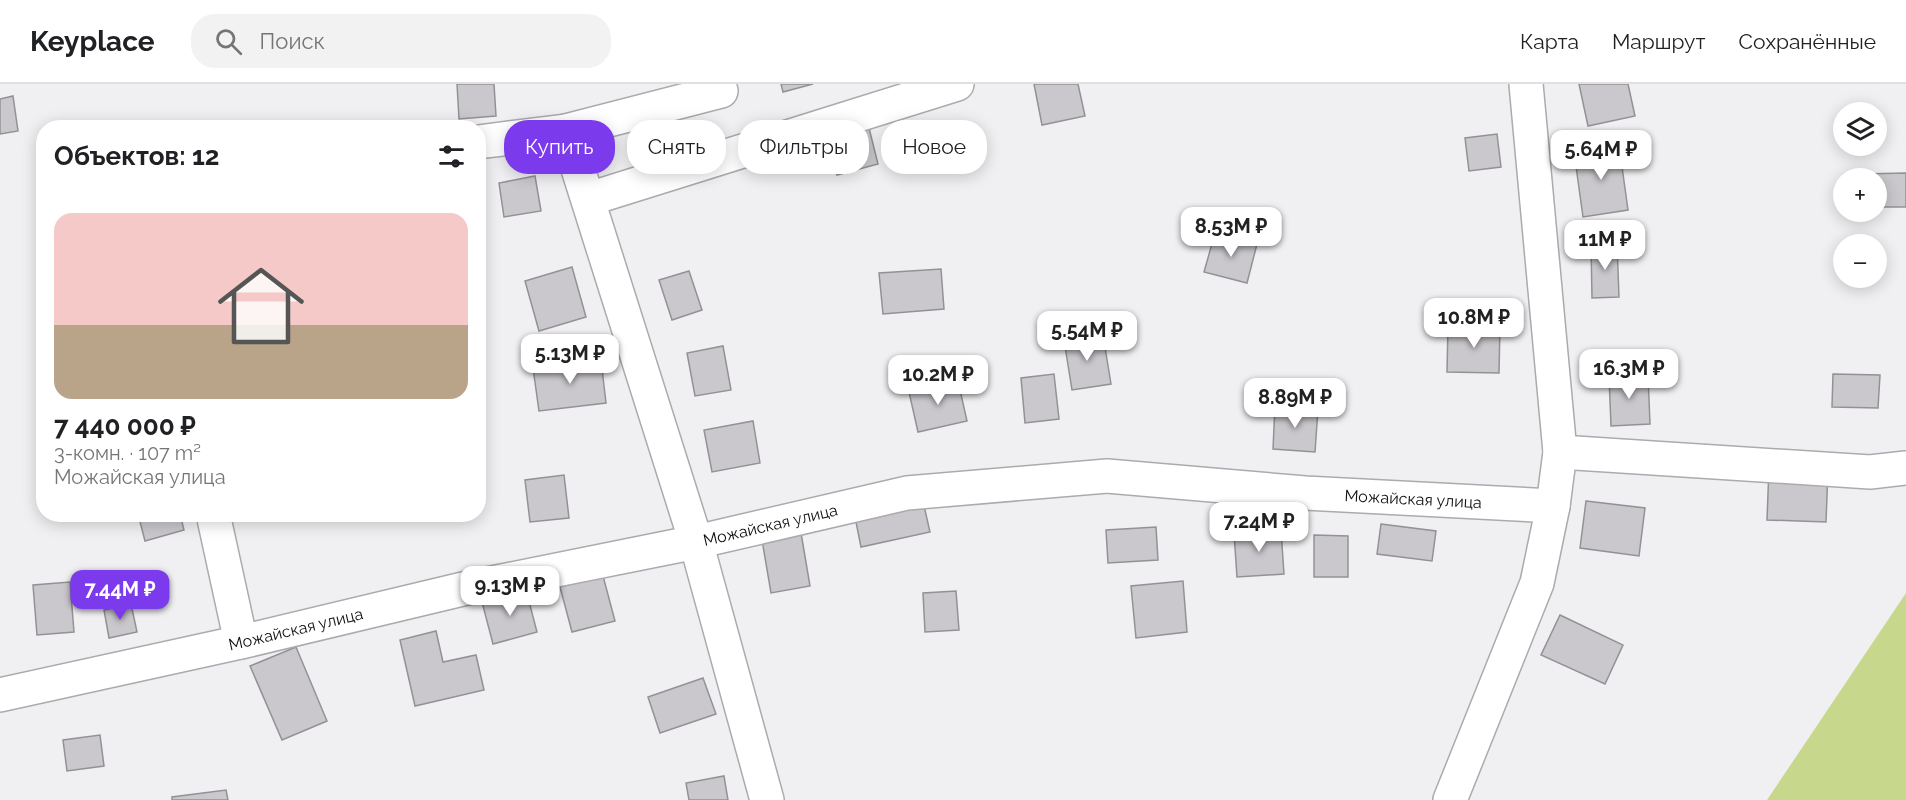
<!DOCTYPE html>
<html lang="ru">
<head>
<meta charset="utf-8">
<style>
	:root { --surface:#fff; --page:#f2f2f2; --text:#202124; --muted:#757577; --line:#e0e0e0; --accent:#7c3aed }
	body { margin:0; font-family:Raleway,sans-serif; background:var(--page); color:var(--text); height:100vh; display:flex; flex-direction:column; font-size:22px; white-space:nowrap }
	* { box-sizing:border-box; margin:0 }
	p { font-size:20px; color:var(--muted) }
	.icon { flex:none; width:33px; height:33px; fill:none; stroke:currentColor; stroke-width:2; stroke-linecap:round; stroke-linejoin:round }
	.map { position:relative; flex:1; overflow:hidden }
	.side { position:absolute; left:36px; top:36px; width:450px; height:402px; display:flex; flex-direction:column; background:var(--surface); border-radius:24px; box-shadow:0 3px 15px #0003 }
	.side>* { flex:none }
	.banner { position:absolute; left:504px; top:36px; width:570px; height:54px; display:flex; gap:12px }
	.controls { position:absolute; left:1833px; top:18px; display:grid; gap:12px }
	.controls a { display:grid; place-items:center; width:54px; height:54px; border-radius:50%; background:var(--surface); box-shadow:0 3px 15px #0003; font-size:30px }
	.price { position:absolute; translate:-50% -51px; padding:0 14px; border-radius:12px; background:#fff; color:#222; font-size:20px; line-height:39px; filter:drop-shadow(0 2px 3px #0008) }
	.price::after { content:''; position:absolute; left:50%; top:36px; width:18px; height:14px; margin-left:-9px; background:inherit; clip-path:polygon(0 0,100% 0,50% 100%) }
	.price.active { background:var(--accent); color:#fff }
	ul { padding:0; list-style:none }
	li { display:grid; align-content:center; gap:12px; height:318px; padding:0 18px }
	li span { display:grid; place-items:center; height:186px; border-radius:18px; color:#555 }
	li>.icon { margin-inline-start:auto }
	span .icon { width:108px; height:108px; fill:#fffc; stroke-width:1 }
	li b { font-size:26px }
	h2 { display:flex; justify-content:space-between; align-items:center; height:72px; padding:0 18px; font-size:26px }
	.tag { padding:0 21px; border-radius:24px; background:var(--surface); box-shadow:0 3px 15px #0003; font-size:21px; line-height:54px }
	.tag.active { background:var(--accent); color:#fff }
	header { display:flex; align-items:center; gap:36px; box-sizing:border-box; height:84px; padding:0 30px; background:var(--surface); border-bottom:2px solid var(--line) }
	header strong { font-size:28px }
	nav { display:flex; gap:33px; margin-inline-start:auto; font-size:21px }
	.search { width:420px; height:54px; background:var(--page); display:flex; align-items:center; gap:15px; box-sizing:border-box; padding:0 21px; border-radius:24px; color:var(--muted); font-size:22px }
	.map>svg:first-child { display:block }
</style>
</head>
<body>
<header>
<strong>Keyplace</strong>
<div class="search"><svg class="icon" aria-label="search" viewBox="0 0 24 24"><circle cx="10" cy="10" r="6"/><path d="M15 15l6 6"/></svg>Поиск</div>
<nav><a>Карта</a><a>Маршрут</a><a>Сохранённые</a></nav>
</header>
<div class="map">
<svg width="1906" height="716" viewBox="0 0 1906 716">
	<rect width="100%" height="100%" fill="#f0f0f3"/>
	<polygon fill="#c7d88c" points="1906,509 1906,716 1767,716"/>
	<g fill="#cac8cc" stroke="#939194" stroke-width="1.5">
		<polygon points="457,0 494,0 496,32 459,35"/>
		<polygon points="781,0 813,0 783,8"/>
		<polygon points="1034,0 1078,0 1085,32 1042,41"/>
		<polygon points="1579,0 1628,0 1635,32 1588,42"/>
		<polygon points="13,12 18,47 0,50 0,15"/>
		<polygon points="867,36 878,80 837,91 826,47"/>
		<polygon points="1497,50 1501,83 1469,87 1465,54"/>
		<polygon points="1619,61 1628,126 1583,133 1574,68"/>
		<polygon points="1906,89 1906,123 1876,123 1876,94 1861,94 1861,90"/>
		<polygon points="535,92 541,127 504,133 499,99"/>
		<polygon points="1215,149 1257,160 1247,199 1204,188"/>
		<polygon points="1617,160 1619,213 1592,214 1591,161"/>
		<polygon points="572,183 586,233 539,247 525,197"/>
		<polygon points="941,185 944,225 883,230 879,189"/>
		<polygon points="689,187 702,226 672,236 659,196"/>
		<polygon points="1448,241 1500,242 1499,289 1447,288"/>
		<polygon points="1103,251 1111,300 1072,306 1064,256"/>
		<polygon points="723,262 731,306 695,312 687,269"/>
		<polygon points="601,276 606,319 539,327 533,284"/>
		<polygon points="1054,290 1059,335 1025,339 1021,294"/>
		<polygon points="1833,290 1880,291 1878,324 1832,323"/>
		<polygon points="1648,291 1650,340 1611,342 1609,292"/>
		<polygon points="958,297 967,337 918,348 909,308"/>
		<polygon points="1275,322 1318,325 1315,368 1273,365"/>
		<polygon points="753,337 760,379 712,388 704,346"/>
		<polygon points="1769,383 1828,385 1826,438 1767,436"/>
		<polygon points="564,391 569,434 530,438 525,396"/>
		<polygon points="922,413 930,448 861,463 854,428"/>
		<polygon points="1586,417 1645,424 1639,472 1580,464"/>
		<polygon points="138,430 180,430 184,446 145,457"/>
		<polygon points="1381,440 1436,447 1432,477 1377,470"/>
		<polygon points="800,443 810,502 771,509 761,450"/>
		<polygon points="1156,443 1158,476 1108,479 1106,446"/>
		<polygon points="1281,446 1284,490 1237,493 1234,449"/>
		<polygon points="1314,451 1348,452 1348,493 1314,493"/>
		<polygon points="603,492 615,537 572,548 560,503"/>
		<polygon points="1183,497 1187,548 1136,554 1131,502"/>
		<polygon points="70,498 74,548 37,551 33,501"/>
		<polygon points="526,506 537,548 493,560 482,518"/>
		<polygon points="956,507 959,546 925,548 923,509"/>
		<polygon points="131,520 137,548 109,554 104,526"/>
		<polygon points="1560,531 1623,561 1605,600 1541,571"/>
		<polygon points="436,547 443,578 476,571 484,606 415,622 400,556"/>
		<polygon points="296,563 327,637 282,656 250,582"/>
		<polygon points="703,594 716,630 660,649 648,613"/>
		<polygon points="100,651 104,682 67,687 63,656"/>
		<polygon points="724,692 728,716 689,716 686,699"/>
		<polygon points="226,706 228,716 172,716 172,713"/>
	</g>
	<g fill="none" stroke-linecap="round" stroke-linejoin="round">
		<defs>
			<g id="minor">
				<polyline points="566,47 721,7 719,0"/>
				<polyline points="478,58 566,47 696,458 767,716"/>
				<polyline points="589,115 957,0"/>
				<polyline points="1560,368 1870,388 1906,384"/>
				<polyline points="213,430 241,558"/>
				<path id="s1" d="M0,611l241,-53 226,-54 229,-46 211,-49 200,-17 198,17 248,13"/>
				<polyline points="1450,716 1537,499 1553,422 1560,368 1526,0"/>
			</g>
		</defs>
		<use href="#minor" stroke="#ababaf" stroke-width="36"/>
		<use href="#minor" stroke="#fff" stroke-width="33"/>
	</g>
	<g text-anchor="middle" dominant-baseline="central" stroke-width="6" stroke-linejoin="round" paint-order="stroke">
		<g font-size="16" fill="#0f0f10" stroke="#fff">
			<text stroke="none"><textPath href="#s1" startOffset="1437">Можайская улица</textPath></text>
			<text stroke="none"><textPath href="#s1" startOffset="789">Можайская улица</textPath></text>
			<text stroke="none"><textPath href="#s1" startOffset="303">Можайская улица</textPath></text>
		</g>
	</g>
</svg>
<div class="controls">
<a><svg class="icon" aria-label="layers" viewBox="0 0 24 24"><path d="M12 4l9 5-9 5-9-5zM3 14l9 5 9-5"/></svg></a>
<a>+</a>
<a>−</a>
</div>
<b class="price" style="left:1601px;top:97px">5.64M ₽</b>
<b class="price" style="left:1231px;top:174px">8.53M ₽</b>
<b class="price" style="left:1605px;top:187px">11M ₽</b>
<b class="price" style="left:1474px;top:265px">10.8M ₽</b>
<b class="price" style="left:1087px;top:278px">5.54M ₽</b>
<b class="price" style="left:570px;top:301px">5.13M ₽</b>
<b class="price" style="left:1629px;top:316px">16.3M ₽</b>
<b class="price" style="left:938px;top:322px">10.2M ₽</b>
<b class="price" style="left:1295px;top:345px">8.89M ₽</b>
<b class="price" style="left:1259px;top:469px">7.24M ₽</b>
<b class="price" style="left:510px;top:533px">9.13M ₽</b>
<b class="price active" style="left:120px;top:537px">7.44M ₽</b>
<div class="banner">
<a class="tag active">Купить</a>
<a class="tag">Снять</a>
<a class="tag">Фильтры</a>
<a class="tag">Новое</a>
</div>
<section class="side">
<h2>Объектов: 12<svg class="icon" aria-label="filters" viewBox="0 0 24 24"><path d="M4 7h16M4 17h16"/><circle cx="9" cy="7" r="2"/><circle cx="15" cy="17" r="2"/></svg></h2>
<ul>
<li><span style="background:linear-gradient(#f6c9c9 60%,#b9a48a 0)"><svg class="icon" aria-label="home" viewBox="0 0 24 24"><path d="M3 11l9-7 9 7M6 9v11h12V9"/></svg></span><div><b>7 440 000 ₽</b><p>3-комн. · 107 m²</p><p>Можайская улица</p></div></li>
</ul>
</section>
</div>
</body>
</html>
